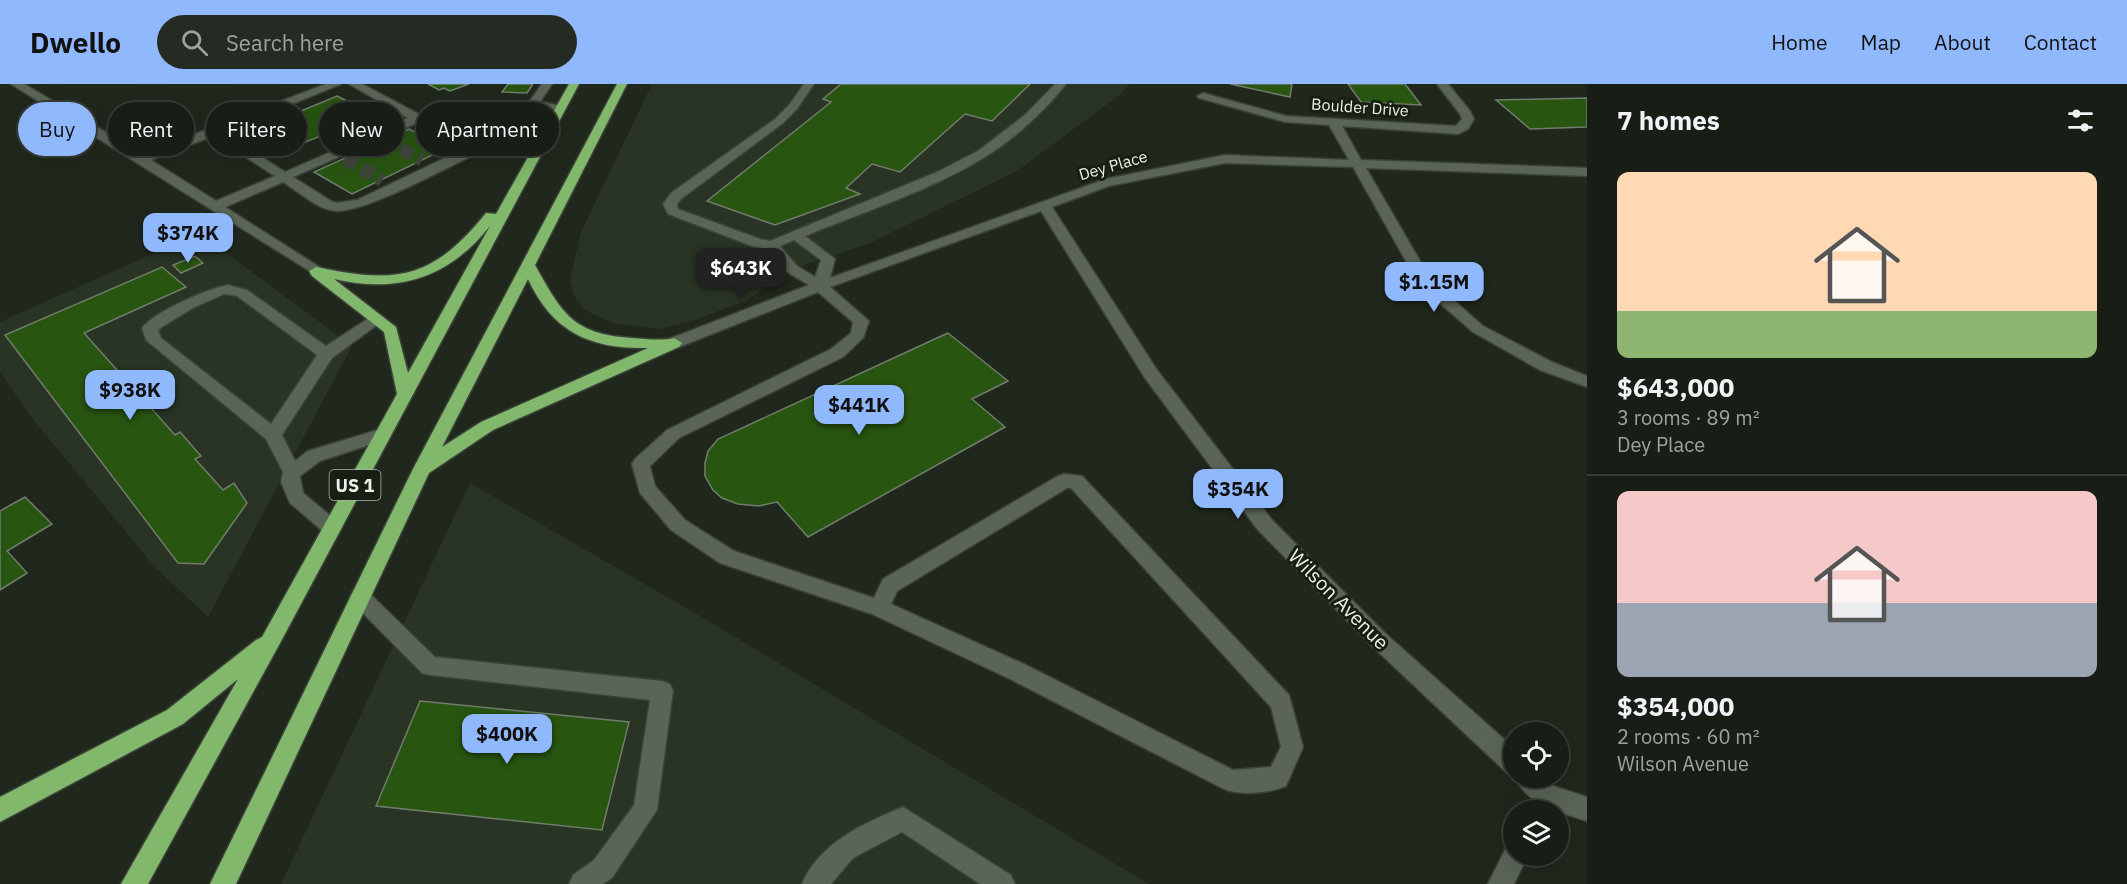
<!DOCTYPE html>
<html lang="en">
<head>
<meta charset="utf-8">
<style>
	:root { --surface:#181e16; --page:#252b23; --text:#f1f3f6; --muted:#9fa2a1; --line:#363c35; --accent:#90b8fd }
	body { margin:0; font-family:"IBM Plex Sans",sans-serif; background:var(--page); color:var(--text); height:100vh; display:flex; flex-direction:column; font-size:22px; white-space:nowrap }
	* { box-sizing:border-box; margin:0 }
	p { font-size:20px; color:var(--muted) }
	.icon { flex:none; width:33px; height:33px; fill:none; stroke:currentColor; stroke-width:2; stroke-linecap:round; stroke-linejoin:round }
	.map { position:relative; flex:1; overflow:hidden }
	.sheet { display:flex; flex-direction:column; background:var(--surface); width:540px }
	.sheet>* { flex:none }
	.top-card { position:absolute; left:18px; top:18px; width:570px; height:54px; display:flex; gap:12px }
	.fabs { position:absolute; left:1503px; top:638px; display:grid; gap:12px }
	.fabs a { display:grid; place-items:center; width:66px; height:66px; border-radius:50%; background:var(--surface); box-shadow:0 6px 24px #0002,0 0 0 2px var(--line); font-size:30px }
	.price { position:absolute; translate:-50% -51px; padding:0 14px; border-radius:12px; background:var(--accent); color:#111; font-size:20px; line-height:39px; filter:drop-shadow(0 2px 3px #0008) }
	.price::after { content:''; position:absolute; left:50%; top:36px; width:18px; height:14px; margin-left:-9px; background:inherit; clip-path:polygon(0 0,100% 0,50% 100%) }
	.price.selected { background:#222; color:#fff }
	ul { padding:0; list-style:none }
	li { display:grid; align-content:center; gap:12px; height:318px; padding:0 30px }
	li+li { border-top:2px solid var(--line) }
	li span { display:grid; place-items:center; height:186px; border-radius:12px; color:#555 }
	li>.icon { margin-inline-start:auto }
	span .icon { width:108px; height:108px; fill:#fffc; stroke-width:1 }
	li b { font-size:26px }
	h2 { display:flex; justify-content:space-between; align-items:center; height:72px; padding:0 30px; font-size:26px }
	.chip { padding:0 21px; border-radius:27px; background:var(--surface); box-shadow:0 6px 24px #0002,0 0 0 2px var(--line); font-size:21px; line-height:54px }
	.chip.selected { background:var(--accent); color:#111 }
	header { display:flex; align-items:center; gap:36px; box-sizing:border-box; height:84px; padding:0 30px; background:var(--accent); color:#111 }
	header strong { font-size:28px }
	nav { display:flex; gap:33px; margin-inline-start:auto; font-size:21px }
	.search { width:420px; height:54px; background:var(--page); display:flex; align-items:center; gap:15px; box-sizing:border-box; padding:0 21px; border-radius:33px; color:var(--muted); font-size:22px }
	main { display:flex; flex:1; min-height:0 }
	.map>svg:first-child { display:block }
</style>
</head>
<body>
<header>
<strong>Dwello</strong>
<div class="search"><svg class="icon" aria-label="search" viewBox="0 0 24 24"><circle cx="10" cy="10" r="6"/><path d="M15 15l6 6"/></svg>Search here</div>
<nav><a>Home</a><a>Map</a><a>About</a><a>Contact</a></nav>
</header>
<main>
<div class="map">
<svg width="1587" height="800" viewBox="0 0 1587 800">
	<rect width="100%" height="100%" fill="#20281d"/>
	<g fill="#293424">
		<polygon points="652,0 1129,0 1121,10 1017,87 870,159 792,185 745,217 695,236 660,245 616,240 586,227 574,212 570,196 581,148"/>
		<polygon points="199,149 352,262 208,533 154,482 32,334 0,288 0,238"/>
		<polygon points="470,399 700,532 1149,800 281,800"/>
	</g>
	<g fill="#285510" stroke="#717b6e" stroke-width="1.5">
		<polygon points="428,0 469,0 450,7 444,4 439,6"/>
		<polygon points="508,0 533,0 527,9 502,8"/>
		<polygon points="841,0 1030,0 992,37 965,30 900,88 872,80 846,104 860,110 775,141 707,117 831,18 823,15"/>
		<polygon points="1230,0 1292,0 1290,13"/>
		<polygon points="1348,0 1405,0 1421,21 1361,18"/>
		<polygon points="337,12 371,29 321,55 318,53 283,67 250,48"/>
		<polygon points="1587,14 1587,43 1530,45 1496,16"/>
		<polygon points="409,45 447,64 352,110 314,88"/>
		<polygon points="195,172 203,179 181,189 173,181"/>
		<polygon points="162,183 186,203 84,249 175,351 180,348 201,372 195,375 223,406 234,399 247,419 204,480 178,479 5,251"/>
		<polygon points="948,249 1008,297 972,315 1005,343 808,453 777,418 759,422 738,420 722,414 713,406 705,392 705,379 708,367 718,355"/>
		<polygon points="25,413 52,440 7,467 27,489 0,506 0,427"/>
		<polygon points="420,617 629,638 602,746 376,722"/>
	</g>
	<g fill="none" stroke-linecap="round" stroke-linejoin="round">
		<g stroke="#3f463c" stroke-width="13" stroke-dasharray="13 6" stroke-linecap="butt">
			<polyline points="384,56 422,76"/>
			<polyline points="345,75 382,96"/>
		</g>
		<defs>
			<g id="minor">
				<path d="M11,0h13l119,70 183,-70h15l-118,48 62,40 123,-54 -59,-34h13l68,36 37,15 42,4 38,-11 6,4 -39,13h-30l-6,8c-31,14 -111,59 -142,58 -18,-1 -38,-20 -53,-29l-58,25 96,61 2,3 -2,3 -5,1zM417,39l24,11 30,9 1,2 -115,55 -21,3 -5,-2 -38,-24zM213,52l62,40 -59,25 -65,-41z"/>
				<polygon points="542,0 552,0 540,18 564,22 564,26 529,23 527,21"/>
				<path d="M804,0h10l-17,25 -14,14 -102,76 -4,5 1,5 82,30 10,2 167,-69 41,-21 48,-37 29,-30h11c-20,26 -53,56 -81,73 -53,33 -122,55 -180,79l30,23 -5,19 276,-99 119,-24 124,5 -20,-35 -44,-3 -86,-24 -2,-2 6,-3 83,23 170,10 6,-7 -2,-5 -23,-30h11l22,27 4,8 -6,10 -10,5 -116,-8 19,34 226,8v8l-221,-8 65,112 52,46 69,36 35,14v11l-47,-17 -67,-38 -53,-46 -67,-119 -128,-4 -116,23 -57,21 105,163 115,150 114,114 128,114v27l-8,-3 -134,-126 -114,-116 -113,-152 -104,-167 -211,76 39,34 -6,17 -20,19 -164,81 -29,28 5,20 30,34 49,31 140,47 9,-19 175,-103 6,-2 18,2 207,219 14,52 -17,39c-16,7 -46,10 -62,3l-214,-110 -138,-65 -152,-51 -49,-33 -31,-37 -8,-29 3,-5 32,-29 164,-81 20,-16 2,-11 -35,-30 -139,55h-10l-3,-4 3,-4 140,-54 -22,-13 -20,-23 -15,-3 -84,-32 -5,-10 8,-11 104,-74 14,-14zM794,156l27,20 -6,17 -18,-11 -17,-20zM1067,404h4l200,219 10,40 -10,20 -38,3 -207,-105 -135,-61 6,-13z"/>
				<path d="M228,201l19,5 79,56 46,-30h10l3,3 -53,39 -50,77 13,26 13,-10 73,-22 6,2 3,4 -3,4 -67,22 -20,15 3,17 36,30 2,5 -2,5 -7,2 -7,-2 -35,-30 -9,-21 2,-10 -17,-33 -120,-99 -4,-12c13,-17 65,-39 86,-43zM224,210l13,2 80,59 -46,69 -110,-86 -3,-8 4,-3 31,-19z"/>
				<polygon points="360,505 367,507 435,573 662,597 670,600 673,607 657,726 612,794 603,800 569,800 573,791 594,776 634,721 650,616 430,591 422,589 353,519 350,513 353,507"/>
				<path d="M1515,693h29l9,9 34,11v24c-27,-9 -59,-15 -72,-44z"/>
				<path d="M903,723l108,68 4,9h-35l-78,-52 -49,26 -22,26h-29c17,-41 62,-61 101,-77z"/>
				<polygon points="1514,760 1514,771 1528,771 1514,800 1488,800 1507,762"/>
			</g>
			<g id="highway">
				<path d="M569,0h10l-300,561 -131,239h-27l117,-205 -55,45 -183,98v-25l167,-87 89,-70 6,-3 135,-243 -13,-62 -72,-56 -3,-5 7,-4c81,17 116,13 170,-54l10,1zM490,142l-82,147 -12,-46 -62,-48c63,15 115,-1 156,-53z"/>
				<path d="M617,0h10l-92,181c27,48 37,69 97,73 13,1 31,3 42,0l8,5 -3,4 -186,83 -64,43 -193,411h-26l203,-415zM528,195c25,54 63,70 120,69l-167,74 -39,25z"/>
			</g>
		</defs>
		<use href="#minor" stroke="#3c4239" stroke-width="3"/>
		<use href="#highway" stroke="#3c4239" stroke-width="3"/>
		<use href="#minor" fill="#5a6457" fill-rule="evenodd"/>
		<use href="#highway" fill="#81b86b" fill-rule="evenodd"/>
	</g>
	<g text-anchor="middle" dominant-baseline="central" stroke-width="6" stroke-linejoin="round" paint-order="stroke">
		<g font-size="16" fill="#ecf2ea" stroke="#171f14">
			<text transform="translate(1360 23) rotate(4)">Boulder Drive</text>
			<text transform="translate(1113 81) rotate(-16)">Dey Place</text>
		</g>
		<rect fill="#171f14" stroke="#acb3aa" stroke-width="1.5" x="329.5" y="386" width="51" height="30" rx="4.5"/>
		<g font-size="18" font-weight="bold" fill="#ecf2ea">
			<text x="355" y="401">US 1</text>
		</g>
		<g font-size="20" fill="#ecf2ea" stroke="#171f14">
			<text transform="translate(1339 515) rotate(45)">Wilson Avenue</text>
		</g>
	</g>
</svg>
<div class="fabs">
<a><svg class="icon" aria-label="locate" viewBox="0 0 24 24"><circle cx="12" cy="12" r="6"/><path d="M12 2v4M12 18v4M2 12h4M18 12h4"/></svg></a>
<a><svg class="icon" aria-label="layers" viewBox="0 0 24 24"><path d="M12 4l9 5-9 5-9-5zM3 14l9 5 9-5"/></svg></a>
</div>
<b class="price" style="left:188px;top:180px">$374K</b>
<b class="price selected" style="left:741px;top:215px">$643K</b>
<b class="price" style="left:1434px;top:229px">$1.15M</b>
<b class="price" style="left:130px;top:337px">$938K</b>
<b class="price" style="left:859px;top:352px">$441K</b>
<b class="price" style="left:1238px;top:436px">$354K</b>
<b class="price" style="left:507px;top:681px">$400K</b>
<div class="top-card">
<a class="chip selected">Buy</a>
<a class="chip">Rent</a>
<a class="chip">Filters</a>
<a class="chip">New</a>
<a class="chip">Apartment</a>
</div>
</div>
<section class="sheet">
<h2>7 homes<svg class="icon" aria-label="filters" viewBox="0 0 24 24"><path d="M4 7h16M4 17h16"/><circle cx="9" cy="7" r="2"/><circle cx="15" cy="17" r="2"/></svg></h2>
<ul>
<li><span style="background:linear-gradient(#ffd9b3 75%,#8fb573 0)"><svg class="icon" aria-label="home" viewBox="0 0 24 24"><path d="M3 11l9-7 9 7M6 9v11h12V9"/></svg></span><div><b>$643,000</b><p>3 rooms · 89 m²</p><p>Dey Place</p></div></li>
<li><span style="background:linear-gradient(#f6c9c9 60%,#9aa5b1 0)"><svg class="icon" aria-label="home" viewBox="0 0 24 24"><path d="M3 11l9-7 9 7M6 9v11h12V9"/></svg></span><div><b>$354,000</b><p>2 rooms · 60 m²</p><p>Wilson Avenue</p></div></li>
</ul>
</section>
</main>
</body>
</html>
